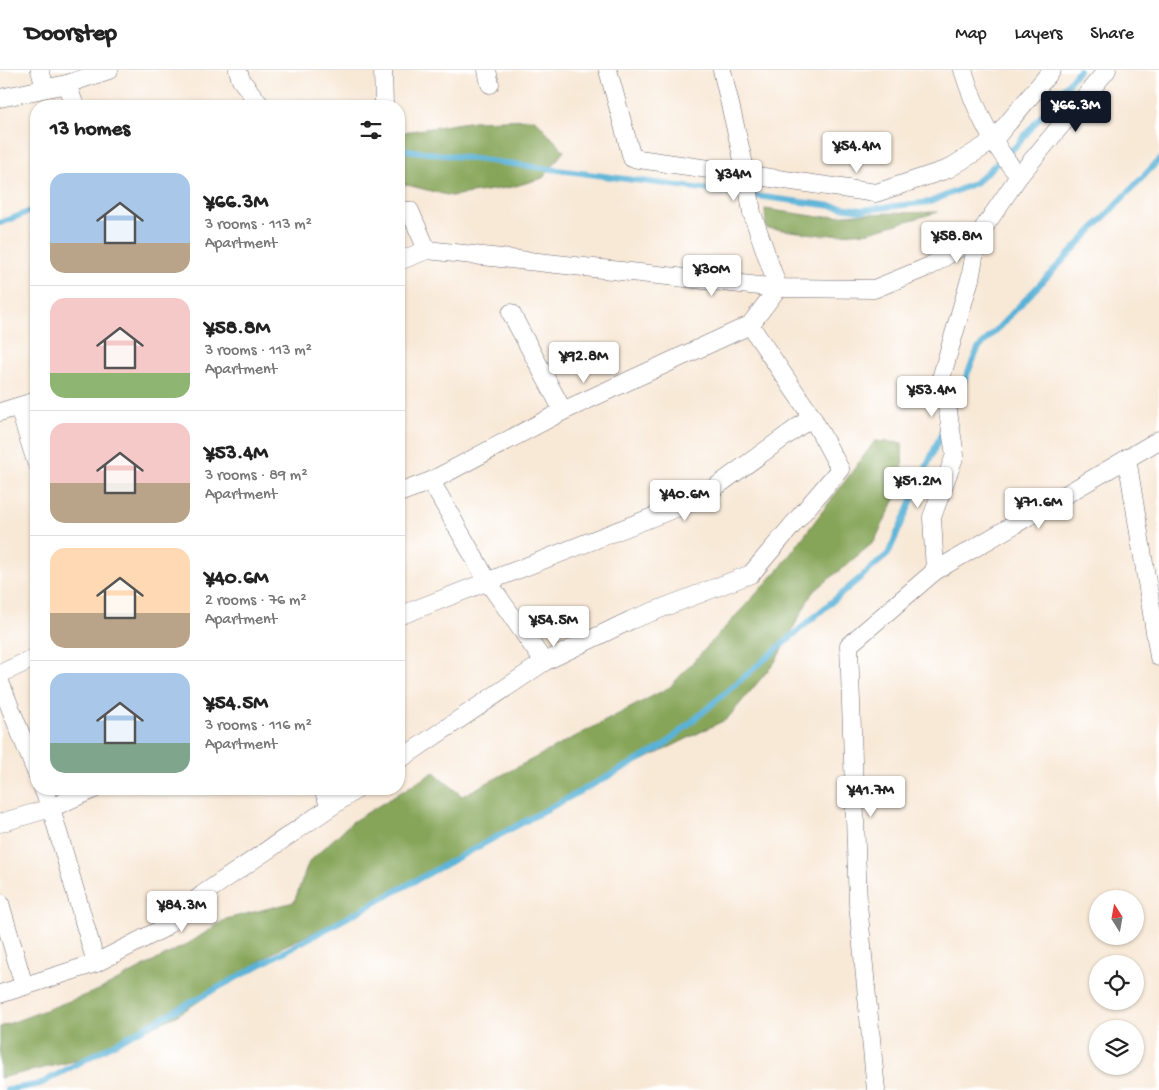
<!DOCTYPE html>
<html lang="en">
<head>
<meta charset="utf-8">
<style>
	:root { --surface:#fff; --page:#f2f2f2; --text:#222; --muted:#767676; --line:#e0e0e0; --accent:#111827 }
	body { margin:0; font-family:"Gochi Hand",sans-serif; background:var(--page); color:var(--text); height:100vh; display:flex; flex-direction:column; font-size:19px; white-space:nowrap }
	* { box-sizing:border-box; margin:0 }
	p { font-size:16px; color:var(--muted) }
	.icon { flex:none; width:28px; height:28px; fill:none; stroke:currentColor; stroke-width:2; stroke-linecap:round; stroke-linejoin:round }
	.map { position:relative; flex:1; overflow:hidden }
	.details { position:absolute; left:30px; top:30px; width:375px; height:695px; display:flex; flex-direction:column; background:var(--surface); border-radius:20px; box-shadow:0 1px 4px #0004 }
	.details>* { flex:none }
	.needle { width:32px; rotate:349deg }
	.buttons { position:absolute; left:1089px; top:820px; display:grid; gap:10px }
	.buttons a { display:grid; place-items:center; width:55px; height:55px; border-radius:50%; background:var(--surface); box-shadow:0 1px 4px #0004; font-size:25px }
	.price { position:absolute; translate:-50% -42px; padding:0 11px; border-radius:5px; background:#fff; color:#222; font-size:16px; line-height:32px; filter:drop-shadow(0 1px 2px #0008) }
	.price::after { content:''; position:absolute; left:50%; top:30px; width:15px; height:11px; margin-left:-8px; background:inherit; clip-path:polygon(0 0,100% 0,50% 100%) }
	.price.active { background:var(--accent); color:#fff }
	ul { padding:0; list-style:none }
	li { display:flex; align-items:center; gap:15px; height:125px; padding:0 20px }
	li+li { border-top:1px solid var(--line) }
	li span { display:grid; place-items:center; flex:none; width:140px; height:100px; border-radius:15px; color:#555 }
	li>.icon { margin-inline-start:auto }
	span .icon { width:60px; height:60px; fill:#fffc; stroke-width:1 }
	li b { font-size:21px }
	h2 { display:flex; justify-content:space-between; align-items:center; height:60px; padding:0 20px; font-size:21px }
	header { display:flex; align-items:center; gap:30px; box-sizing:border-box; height:70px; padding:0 25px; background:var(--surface); border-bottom:1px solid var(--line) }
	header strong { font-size:24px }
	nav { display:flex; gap:28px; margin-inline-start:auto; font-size:18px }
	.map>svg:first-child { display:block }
</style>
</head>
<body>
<header>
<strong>Doorstep</strong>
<nav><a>Map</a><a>Layers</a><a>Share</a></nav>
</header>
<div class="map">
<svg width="1159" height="1020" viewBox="0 0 1159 1020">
	<rect width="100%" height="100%" fill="#fff"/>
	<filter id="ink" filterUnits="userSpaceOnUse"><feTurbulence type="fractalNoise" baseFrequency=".02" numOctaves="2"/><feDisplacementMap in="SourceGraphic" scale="10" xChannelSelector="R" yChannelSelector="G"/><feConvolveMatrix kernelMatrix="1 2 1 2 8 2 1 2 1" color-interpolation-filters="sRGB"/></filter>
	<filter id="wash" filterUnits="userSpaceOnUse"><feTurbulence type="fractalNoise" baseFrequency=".0096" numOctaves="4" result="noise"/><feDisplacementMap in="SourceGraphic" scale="20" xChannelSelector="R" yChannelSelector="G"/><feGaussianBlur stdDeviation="1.12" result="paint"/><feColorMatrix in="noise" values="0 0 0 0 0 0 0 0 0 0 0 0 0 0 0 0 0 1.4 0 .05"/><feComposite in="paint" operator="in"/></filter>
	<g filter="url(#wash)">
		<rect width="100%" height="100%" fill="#f8e8d6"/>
		<g fill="#86a559" stroke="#54644a">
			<polygon points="535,49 564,81 543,108 512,117 451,126 399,113 399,63 474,51"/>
			<polygon points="765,139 820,147 857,144 938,142 870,162 822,165 766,158"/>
			<polygon points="875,371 902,373 903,413 874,472 812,523 775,592 727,649 542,740 364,839 282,877 176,946 79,990 0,1008 0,957 99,920 191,872 226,849 294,832 309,792 352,752 434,702 462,726 670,617 780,498"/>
		</g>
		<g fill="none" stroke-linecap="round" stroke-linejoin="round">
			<g stroke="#5ab2d7" stroke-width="6">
				<polyline points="399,79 862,140 930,132 975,113 1018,74 1079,0"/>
				<polyline points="0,153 36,139"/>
				<polyline points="952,339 978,279 1159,90"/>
				<polyline points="7,1020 40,1014 662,677 888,484 945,355"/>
			</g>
		</g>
	</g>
	<g filter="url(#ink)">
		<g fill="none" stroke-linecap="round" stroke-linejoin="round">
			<defs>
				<g id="street">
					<polyline points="40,0 45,18"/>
					<polyline points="238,0 241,10 261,36"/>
					<polyline points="383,0 384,36"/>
					<polyline points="487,0 490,14"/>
					<polyline points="608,0 632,88 876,123 948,99 993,71 1052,0"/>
					<path d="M963,0c12,39 29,75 56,106"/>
					<polyline points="67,14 75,36"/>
					<polyline points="0,28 67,14 109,0"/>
					<polyline points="399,140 410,141 427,180"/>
					<polyline points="399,191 427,180 778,218 874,219 930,196 978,166"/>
					<polyline points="511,243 563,341"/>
					<polyline points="19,338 36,392"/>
					<polyline points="0,342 36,331"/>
					<polyline points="1127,388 1159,587"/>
					<polyline points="399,423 431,411 563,341 750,255 778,218 752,143 746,103 722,0"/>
					<polyline points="935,501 932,447 955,385 942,305 970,209 978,166 1019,106 1107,0"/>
					<polyline points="399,546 699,429 812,347 750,255"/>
					<polyline points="544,592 631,550 751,504 840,399 812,347"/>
					<polyline points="0,604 36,587"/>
					<polyline points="0,612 36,702"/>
					<polyline points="399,690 544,592 488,512 431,411"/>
					<polyline points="43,719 51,738 96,893"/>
					<polyline points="323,719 330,737"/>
					<polyline points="0,753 51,738 94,719"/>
					<polyline points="0,833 24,916"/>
					<polyline points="0,924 96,893 162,859 203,824 357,719"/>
					<polyline points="876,1020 858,834 849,575 935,501 1159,370"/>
				</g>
			</defs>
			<use href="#street" stroke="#6d6771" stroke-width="19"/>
			<use href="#street" stroke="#fff" stroke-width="18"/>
		</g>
	</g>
</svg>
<div class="buttons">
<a><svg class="needle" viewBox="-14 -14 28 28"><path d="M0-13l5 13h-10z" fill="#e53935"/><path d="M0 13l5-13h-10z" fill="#767676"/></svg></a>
<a><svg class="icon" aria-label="locate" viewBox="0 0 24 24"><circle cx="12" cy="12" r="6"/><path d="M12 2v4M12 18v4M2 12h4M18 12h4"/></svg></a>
<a><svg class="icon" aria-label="layers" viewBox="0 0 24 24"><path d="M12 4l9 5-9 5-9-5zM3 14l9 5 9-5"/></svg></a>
</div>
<b class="price active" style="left:1076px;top:63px">¥66.3M</b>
<b class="price" style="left:857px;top:104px">¥54.4M</b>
<b class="price" style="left:734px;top:132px">¥34M</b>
<b class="price" style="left:957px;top:194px">¥58.8M</b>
<b class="price" style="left:712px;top:227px">¥30M</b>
<b class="price" style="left:584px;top:314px">¥92.8M</b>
<b class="price" style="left:932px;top:348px">¥53.4M</b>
<b class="price" style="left:918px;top:439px">¥51.2M</b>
<b class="price" style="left:685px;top:452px">¥40.6M</b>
<b class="price" style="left:1039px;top:460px">¥71.6M</b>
<b class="price" style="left:554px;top:578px">¥54.5M</b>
<b class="price" style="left:871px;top:748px">¥41.7M</b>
<b class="price" style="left:182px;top:863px">¥84.3M</b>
<section class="details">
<h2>13 homes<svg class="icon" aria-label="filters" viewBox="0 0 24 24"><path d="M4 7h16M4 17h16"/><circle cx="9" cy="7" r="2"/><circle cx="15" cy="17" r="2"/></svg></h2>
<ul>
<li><span style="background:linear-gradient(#a9c7e8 70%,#b9a48a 0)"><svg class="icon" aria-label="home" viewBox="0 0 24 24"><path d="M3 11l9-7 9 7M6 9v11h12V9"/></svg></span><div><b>¥66.3M</b><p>3 rooms · 113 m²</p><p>Apartment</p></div></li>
<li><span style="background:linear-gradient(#f6c9c9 75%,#8fb573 0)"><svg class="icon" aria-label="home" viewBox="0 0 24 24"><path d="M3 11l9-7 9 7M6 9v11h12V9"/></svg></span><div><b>¥58.8M</b><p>3 rooms · 113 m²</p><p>Apartment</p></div></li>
<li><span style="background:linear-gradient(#f6c9c9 60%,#b9a48a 0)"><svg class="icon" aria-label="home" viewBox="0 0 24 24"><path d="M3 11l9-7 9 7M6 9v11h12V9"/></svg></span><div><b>¥53.4M</b><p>3 rooms · 89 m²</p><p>Apartment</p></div></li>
<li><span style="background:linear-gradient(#ffd9b3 65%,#b9a48a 0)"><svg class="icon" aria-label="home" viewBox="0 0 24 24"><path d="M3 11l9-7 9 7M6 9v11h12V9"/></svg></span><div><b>¥40.6M</b><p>2 rooms · 76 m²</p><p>Apartment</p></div></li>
<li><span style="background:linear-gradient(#a9c7e8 70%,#7fa58c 0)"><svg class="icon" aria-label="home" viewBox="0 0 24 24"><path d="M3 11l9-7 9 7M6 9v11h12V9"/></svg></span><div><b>¥54.5M</b><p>3 rooms · 116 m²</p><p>Apartment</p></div></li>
</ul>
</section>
</div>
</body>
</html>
